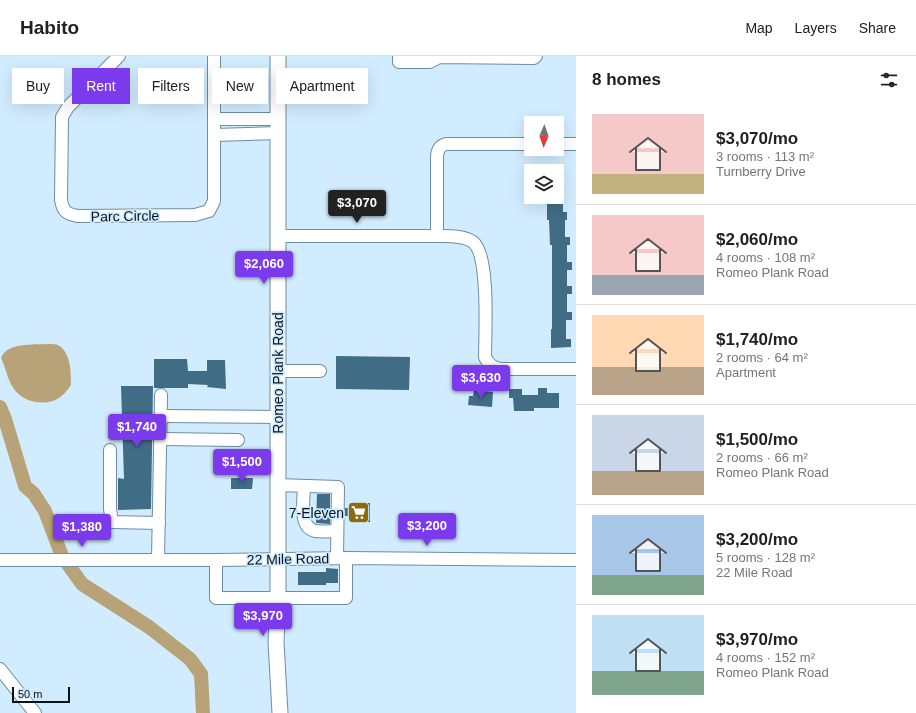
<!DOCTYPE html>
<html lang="en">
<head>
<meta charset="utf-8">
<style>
	:root { --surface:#fff; --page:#f6f6f6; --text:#202124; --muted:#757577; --line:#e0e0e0; --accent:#7c3aed }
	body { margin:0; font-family:Arial,sans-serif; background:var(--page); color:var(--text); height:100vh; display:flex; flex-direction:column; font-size:15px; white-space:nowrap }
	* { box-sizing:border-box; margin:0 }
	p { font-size:13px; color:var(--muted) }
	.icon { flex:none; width:22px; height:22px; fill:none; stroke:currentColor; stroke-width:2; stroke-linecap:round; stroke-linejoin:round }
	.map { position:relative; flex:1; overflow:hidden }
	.drawer { display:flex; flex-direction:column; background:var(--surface); width:340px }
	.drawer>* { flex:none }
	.hud { position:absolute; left:12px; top:12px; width:380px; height:36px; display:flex; gap:8px }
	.needle { width:26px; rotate:182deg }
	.buttons { position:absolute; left:524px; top:60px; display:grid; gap:8px }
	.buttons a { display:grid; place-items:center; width:40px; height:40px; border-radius:0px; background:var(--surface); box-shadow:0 4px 16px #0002; font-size:20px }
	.scale { position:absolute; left:12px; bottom:10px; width:58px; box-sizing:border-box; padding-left:4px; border:2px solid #07131a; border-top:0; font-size:11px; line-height:14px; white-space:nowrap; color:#07131a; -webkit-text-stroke:3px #d1ecfe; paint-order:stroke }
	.price { position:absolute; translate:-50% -34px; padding:0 9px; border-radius:4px; background:var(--accent); color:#fff; font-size:13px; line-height:26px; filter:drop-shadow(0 1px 2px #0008) }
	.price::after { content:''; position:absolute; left:50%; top:24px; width:12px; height:9px; margin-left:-6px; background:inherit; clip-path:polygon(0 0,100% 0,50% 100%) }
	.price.current { background:#222; color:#fff }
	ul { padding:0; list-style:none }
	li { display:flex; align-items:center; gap:12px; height:100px; padding:0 16px }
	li+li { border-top:1px solid var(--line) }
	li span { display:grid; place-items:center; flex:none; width:112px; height:80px; border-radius:0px; color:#555 }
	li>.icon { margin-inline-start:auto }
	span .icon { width:48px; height:48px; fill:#fffc; stroke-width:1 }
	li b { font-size:17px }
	h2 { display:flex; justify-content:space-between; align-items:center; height:48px; padding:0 16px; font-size:17px }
	.chip { padding:0 14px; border-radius:0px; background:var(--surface); box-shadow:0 4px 16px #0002; font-size:14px; line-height:36px }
	.chip.current { background:var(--accent); color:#fff }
	header { display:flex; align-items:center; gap:24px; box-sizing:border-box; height:56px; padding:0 20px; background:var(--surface); border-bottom:1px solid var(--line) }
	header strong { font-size:19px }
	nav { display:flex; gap:22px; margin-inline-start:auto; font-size:14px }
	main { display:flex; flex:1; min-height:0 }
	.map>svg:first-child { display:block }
</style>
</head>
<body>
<header>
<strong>Habito</strong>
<nav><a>Map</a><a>Layers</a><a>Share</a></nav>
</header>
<main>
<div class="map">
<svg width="576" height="657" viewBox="0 0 576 657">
	<rect width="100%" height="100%" fill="#d1ecfe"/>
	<path fill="#b7a377" d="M48,288c3,0 8,0 10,1 13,7 13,28 13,40 -4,6 -9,12 -16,15 -14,6 -33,1 -41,-11 -7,-10 -8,-21 -13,-31 6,-16 33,-13 47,-14z"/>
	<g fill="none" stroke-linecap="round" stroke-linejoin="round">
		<polyline stroke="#b7a377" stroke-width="14" points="0,351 5,363 25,430 34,438 45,455 62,500 82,528 149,571 190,603 201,618 203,657"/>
	</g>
	<g fill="#406c86">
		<polygon points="561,145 561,148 563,148 563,156 567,156 567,164 565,164 565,181 570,181 570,189 567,189 567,206 572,206 572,214 567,214 567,230 572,230 572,238 567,238 567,256 572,256 572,264 566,264 566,283 571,283 571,291 551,292 551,273 552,273 552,189 550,189 549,164 547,164 547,146"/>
		<polygon points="336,300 410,301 409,334 336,333"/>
		<polygon points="154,303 187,303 188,315 207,315 207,304 225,304 226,333 207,331 208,329 188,328 188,332 154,332"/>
		<polygon points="121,330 153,330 151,453 118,454 118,422 124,423"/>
		<polygon points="538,332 547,332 547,337 559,337 559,352 534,352 534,355 514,355 513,342 509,342 509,333 522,333 522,339 538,339"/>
		<polygon points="474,334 493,336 492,351 468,349 469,340 473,340"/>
		<polygon points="231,422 253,422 252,433 231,433"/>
		<polygon points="317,438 330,438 330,468 316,467"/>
		<polygon points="354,447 370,447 370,466 353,466 354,460 345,460 345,452 354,452"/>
		<polygon points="326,512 338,513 338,527 326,527 326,529 298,529 298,516 326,516"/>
	</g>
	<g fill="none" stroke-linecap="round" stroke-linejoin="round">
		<defs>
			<g id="minor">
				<path d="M119,0l-51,51 -6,10 -1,83c2,12 6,14 17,16l117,-1 14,-4 5,-10v-145"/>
				<polyline points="399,0 399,6 430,6 439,1 534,2 536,0"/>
				<polyline points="214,63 278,63"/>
				<polyline points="214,79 278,77"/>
				<polyline points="557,88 576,88"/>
				<path d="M278,180h159c10,0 27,-1 36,6 17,13 12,92 12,115 4,8 8,11 17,12h74"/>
				<path d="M437,180v-78c0,-7 2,-12 9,-14h85"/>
				<polyline points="278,315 320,315"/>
				<polyline points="161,360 278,361"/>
				<polyline points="161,383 238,384"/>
				<polyline points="110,394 110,453 112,466 159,467"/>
				<polyline points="277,429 338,431 337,502"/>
				<path d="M304,430c0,13 -6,41 11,45 7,1 15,0 22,0"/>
				<polyline points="0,504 216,504 346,502 576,504"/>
				<polyline points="158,504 161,339"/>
				<polyline points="216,504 216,542 346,542 346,502"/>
				<polyline points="0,613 35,657"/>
			</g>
			<polyline id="major" points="278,0 278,541 276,586 280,657"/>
		</defs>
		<use href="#minor" stroke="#6d8da1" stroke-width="14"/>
		<use href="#major" stroke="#6d8da1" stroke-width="17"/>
		<use href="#minor" stroke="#fff" stroke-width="12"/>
		<use href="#major" stroke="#fff" stroke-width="15"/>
	</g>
	<defs>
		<symbol id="supermarket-square" viewBox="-11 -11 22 22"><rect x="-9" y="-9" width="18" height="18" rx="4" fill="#8c6b0c" stroke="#d1ecfe"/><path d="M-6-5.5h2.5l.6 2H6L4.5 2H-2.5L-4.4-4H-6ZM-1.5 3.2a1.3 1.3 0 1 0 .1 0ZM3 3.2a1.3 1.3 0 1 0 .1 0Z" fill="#fff"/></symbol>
	</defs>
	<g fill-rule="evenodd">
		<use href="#supermarket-square" x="346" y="444" width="25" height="25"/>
	</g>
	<g text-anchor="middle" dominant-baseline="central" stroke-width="3.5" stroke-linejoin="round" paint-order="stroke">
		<g font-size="14" fill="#07131a" stroke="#d1ecfe">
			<text transform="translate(125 160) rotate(-1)">Parc Circle</text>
			<text transform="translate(278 317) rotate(-90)">Romeo Plank Road</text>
			<text transform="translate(288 503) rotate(-1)">22 Mile Road</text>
		</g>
		<g font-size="14" fill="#07131a" stroke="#d1ecfe" text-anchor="end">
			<text x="344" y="457">7-Eleven</text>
		</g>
	</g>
</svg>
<div class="buttons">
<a><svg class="needle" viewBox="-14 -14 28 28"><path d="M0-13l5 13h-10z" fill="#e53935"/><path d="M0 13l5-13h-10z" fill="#757577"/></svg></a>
<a><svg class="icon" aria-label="layers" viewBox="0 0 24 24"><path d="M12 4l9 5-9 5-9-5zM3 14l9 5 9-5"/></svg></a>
</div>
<div class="scale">50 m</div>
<b class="price current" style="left:357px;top:168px">$3,070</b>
<b class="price" style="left:264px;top:229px">$2,060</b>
<b class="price" style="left:481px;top:343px">$3,630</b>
<b class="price" style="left:137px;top:392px">$1,740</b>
<b class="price" style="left:242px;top:427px">$1,500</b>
<b class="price" style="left:427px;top:491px">$3,200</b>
<b class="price" style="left:82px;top:492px">$1,380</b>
<b class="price" style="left:263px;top:581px">$3,970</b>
<div class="hud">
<a class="chip">Buy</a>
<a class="chip current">Rent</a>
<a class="chip">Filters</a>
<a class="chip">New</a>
<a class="chip">Apartment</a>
</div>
</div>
<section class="drawer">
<h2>8 homes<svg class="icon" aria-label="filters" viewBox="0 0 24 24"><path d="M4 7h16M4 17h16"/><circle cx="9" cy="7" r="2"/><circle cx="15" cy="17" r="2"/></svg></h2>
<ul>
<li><span style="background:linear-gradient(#f6c9c9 75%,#c2b280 0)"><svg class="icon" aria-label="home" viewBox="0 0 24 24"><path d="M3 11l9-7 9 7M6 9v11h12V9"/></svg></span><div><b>$3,070/mo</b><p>3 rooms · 113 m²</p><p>Turnberry Drive</p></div></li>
<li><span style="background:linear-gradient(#f6c9c9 75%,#9aa5b1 0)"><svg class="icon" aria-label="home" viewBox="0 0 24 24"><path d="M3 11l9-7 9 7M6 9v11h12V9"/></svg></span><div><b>$2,060/mo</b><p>4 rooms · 108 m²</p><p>Romeo Plank Road</p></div></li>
<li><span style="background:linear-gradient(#ffd9b3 65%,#b9a48a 0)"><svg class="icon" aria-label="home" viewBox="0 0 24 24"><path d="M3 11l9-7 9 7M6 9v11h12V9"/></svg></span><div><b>$1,740/mo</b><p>2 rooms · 64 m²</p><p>Apartment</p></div></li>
<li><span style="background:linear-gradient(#c9d6e8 70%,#b9a48a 0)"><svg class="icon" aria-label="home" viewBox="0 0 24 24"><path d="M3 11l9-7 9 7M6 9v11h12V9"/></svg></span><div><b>$1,500/mo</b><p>2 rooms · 66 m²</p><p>Romeo Plank Road</p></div></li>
<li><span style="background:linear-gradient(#a9c7e8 75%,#7fa58c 0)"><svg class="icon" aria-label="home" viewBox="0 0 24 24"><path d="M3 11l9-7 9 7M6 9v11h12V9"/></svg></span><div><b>$3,200/mo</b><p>5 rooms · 128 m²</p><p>22 Mile Road</p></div></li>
<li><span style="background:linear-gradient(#bfe0f5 70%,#7fa58c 0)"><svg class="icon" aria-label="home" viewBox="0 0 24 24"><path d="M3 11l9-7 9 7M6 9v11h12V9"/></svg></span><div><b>$3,970/mo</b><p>4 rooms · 152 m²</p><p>Romeo Plank Road</p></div></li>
</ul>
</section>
</main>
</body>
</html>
